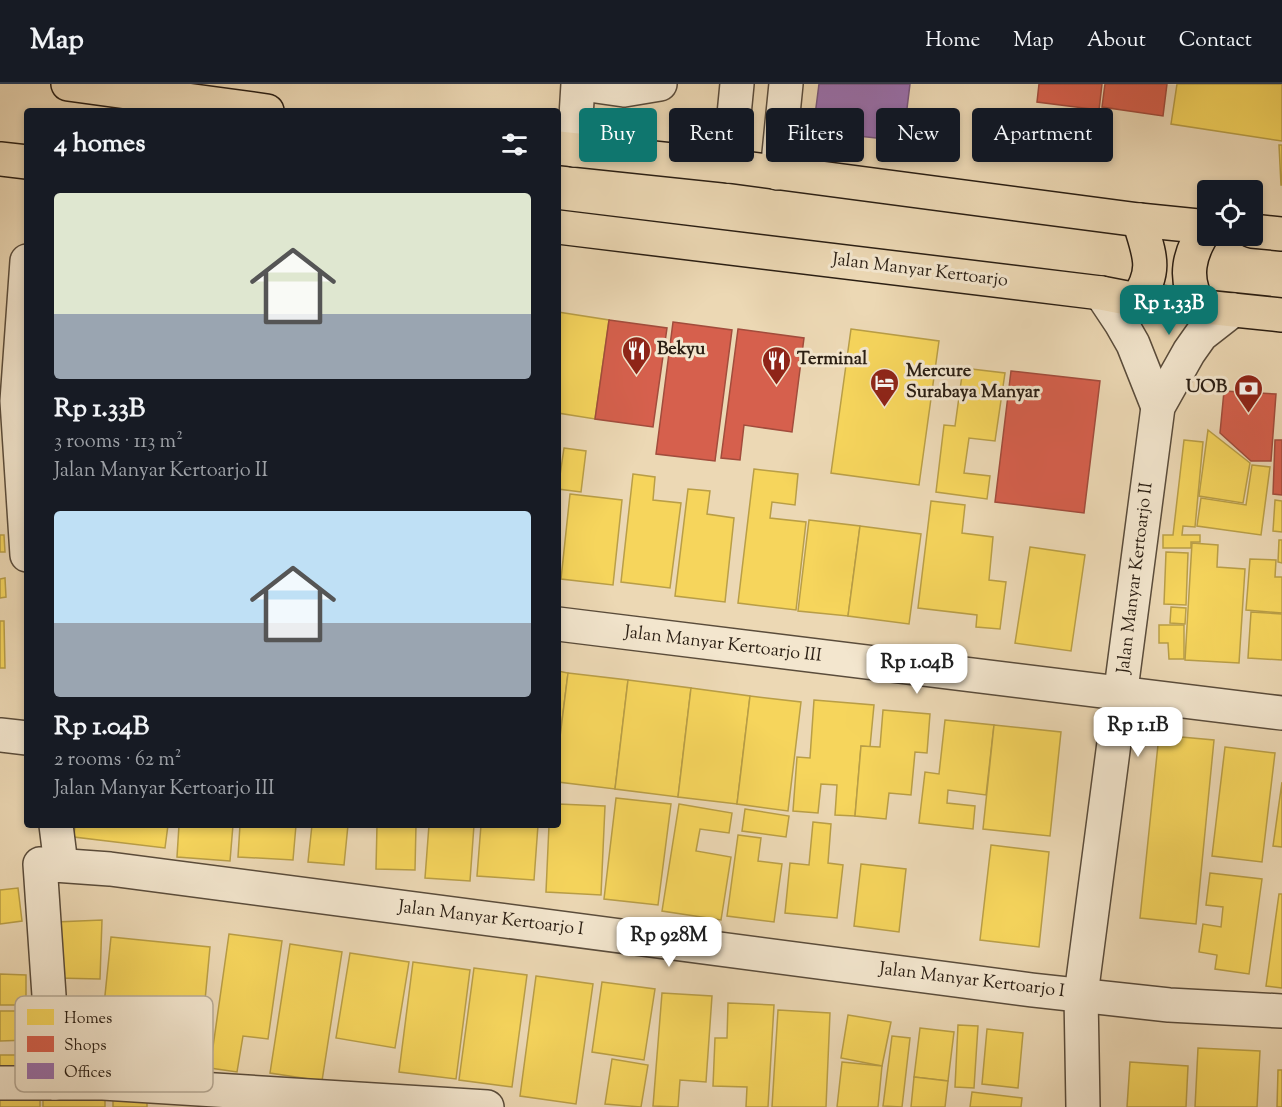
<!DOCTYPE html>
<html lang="en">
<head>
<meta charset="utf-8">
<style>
	:root { --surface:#171b24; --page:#20242c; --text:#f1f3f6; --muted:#9ea1a6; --line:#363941; --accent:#0f766e }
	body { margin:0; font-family:"Sorts Mill Goudy",serif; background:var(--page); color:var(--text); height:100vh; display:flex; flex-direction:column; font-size:22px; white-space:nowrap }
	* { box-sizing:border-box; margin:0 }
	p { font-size:20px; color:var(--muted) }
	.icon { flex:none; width:33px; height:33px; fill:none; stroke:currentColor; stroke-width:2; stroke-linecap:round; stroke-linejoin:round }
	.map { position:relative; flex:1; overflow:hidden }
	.drawer { position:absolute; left:24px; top:24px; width:537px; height:720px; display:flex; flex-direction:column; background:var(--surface); border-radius:6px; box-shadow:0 3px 9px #0003 }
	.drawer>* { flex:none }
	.banner { position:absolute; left:579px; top:24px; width:570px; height:54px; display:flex; gap:12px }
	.tools { position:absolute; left:1197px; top:96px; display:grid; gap:12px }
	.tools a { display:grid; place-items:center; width:66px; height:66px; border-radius:6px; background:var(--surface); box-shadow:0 3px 9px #0003; font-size:30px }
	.price { position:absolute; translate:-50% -51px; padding:0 14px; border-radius:12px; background:#fff; color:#222; font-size:20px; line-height:39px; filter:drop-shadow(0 2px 3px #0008) }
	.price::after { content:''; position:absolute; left:50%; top:36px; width:18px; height:14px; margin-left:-9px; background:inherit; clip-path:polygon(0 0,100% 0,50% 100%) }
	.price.selected { background:var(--accent); color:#fff }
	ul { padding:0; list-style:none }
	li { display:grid; align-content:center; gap:12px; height:318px; padding:0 30px }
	li span { display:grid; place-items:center; height:186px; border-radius:6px; color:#555 }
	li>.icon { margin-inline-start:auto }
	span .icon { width:108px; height:108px; fill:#fffc; stroke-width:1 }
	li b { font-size:26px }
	h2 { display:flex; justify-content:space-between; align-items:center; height:72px; padding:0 30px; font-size:26px }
	.pill { padding:0 21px; border-radius:6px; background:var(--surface); box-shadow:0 3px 9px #0003; font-size:21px; line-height:54px }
	.pill.selected { background:var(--accent); color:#fff }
	header { display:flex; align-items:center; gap:36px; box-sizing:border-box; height:84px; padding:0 30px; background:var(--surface); border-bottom:2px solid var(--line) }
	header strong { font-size:28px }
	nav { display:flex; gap:33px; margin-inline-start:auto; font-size:21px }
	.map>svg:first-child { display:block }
</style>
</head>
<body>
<header>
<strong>Map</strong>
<nav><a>Home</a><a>Map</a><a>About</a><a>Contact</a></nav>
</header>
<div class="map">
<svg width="1282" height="1023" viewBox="0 0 1282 1023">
	<rect width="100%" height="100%" fill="#ecd8b4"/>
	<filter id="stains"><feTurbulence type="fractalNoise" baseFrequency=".00333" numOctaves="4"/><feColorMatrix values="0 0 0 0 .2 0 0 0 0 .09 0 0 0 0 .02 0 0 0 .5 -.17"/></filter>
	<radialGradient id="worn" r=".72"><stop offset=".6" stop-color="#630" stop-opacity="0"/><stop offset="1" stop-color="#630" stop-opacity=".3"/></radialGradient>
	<g fill="#f6d55c" stroke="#b99e46" stroke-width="1.5">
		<polygon points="1177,0 1282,0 1282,57 1171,40"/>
		<polygon points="1279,61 1282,61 1282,101 1281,101"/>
		<polygon points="558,228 609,236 595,335 558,329"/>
		<polygon points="851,245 939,257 919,401 831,389"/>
		<polygon points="963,284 1005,289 995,357 969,354 964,389 990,392 987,415 936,408 944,341 955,342"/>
		<polygon points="1208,346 1250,379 1243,419 1199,412"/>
		<polygon points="1184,356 1203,358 1195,443 1183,442 1182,451 1200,451 1200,458 1191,458 1191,464 1163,464 1163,451 1173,451"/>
		<polygon points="564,364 586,367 581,408 558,405"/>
		<polygon points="1252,381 1270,383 1261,451 1197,442 1201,414 1246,421"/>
		<polygon points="754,385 798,390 795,421 772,418 770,434 806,438 796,526 738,519"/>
		<polygon points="633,390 655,393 653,416 681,419 670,504 621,498"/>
		<polygon points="688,405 710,407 707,430 734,434 725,518 675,512"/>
		<polygon points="570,410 622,416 613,501 561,495"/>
		<polygon points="1275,416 1282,417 1282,448 1273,447"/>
		<polygon points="931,417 965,421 962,449 993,453 989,496 1006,498 1000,545 976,543 977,531 918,524"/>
		<polygon points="809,436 860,442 848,532 798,527"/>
		<polygon points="860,442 921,450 909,540 848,532"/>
		<polygon points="0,451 4,451 5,468 0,468"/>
		<polygon points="1279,456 1282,456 1282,479 1278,478"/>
		<polygon points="1192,459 1218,461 1217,483 1245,485 1239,579 1185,576"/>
		<polygon points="1030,463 1085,471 1071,567 1015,559"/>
		<polygon points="1166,468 1188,469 1186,521 1164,520"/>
		<polygon points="1250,475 1276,476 1275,493 1282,493 1282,529 1246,526"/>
		<polygon points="5,494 6,513 0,514 0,495"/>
		<polygon points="1171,523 1186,524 1185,540 1170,539"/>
		<polygon points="1251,528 1282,530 1282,576 1248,574"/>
		<polygon points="0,537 4,537 5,584 0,584"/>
		<polygon points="1159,541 1184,541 1184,575 1169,575 1168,559 1159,559"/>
		<polygon points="558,587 568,589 558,669"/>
		<polygon points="568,589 628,596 615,705 558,698 558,669"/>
		<polygon points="628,596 691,604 678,713 615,705"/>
		<polygon points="691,604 750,612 737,720 678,713"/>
		<polygon points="750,612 801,618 788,727 737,720"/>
		<polygon points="814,616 874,621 870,663 861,662 855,732 835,731 837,701 821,700 818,729 793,727 797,673 810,674"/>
		<polygon points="883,626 930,630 927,669 915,668 911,711 889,709 886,735 855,732 861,662 880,663"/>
		<polygon points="945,636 994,641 986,711 948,706 947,719 975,722 973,745 919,739 925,688 939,690"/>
		<polygon points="994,641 1061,648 1050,752 983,745"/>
		<polygon points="1159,651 1214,656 1196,840 1140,834"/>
		<polygon points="1225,663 1275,669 1262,778 1212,772"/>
		<polygon points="1282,698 1282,763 1273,762"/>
		<polygon points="616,714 671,720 658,821 604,815"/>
		<polygon points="558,720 605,722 601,811 546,808 549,741 558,741"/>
		<polygon points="679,720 732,729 729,749 700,745 696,767 731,773 721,836 662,827"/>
		<polygon points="745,725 789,732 786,753 742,747"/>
		<polygon points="813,738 831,740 828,779 843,781 837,834 785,829 790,779 809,781"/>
		<polygon points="75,741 168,741 165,764 74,753"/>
		<polygon points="179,741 233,741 230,777 177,773"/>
		<polygon points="240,741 296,741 293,776 238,773"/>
		<polygon points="312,741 348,741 344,781 308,778"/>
		<polygon points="377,741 416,741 415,786 376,785"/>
		<polygon points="429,741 474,741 470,797 425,794"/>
		<polygon points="481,741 538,741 534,796 477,792"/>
		<polygon points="738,751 761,754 758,777 782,780 774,838 727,832"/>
		<polygon points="991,761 1049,768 1039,863 980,856"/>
		<polygon points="861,780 906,785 899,848 854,842"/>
		<polygon points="1210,789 1262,795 1249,890 1215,885 1217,871 1199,868 1203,840 1221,843 1223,823 1206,821"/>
		<polygon points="18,804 22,837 0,840 0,806"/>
		<polygon points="1279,810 1282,810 1282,904 1266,902"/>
		<polygon points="102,836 100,895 57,894 56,838"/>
		<polygon points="229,850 282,857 268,955 243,952 237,988 210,984"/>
		<polygon points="111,853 210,863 201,959 101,950"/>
		<polygon points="290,860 342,868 322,997 270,989"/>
		<polygon points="350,869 409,878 395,964 336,954"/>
		<polygon points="413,878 470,886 456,995 399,988"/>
		<polygon points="474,884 527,891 512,1003 459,996"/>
		<polygon points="0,890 26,891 26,921 0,921"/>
		<polygon points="536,892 593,900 576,1020 520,1012"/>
		<polygon points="602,898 655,905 644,976 592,968"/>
		<polygon points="662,909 712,912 706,998 680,996 678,1023 653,1022"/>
		<polygon points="728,919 774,921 768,1023 746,1023 747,1003 713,1002 715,954 727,954"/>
		<polygon points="778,926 830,929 826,1023 772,1023"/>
		<polygon points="0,927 28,927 28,956 0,957"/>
		<polygon points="848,931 891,938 882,982 841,974"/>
		<polygon points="958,941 978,942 974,1004 955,1003"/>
		<polygon points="920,944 954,948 948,997 914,993"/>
		<polygon points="987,945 1023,949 1018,1004 982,1000"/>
		<polygon points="892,952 910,954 902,1023 883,1022"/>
		<polygon points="1198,964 1260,967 1257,1023 1195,1023"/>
		<polygon points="0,971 18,971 18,994 0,993"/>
		<polygon points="612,975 648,981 641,1023 605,1020"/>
		<polygon points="842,978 882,982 878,1023 837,1023"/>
		<polygon points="1130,978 1188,982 1186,1023 1127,1023"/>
		<polygon points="1278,986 1282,986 1282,1023 1277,1023"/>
		<polygon points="914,993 948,997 945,1023 911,1023"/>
		<rect x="113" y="1005" width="34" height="18"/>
		<polygon points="972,1008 1022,1014 1021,1023 970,1023"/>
		<polygon points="40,1010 40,1023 0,1023 0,1011"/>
		<polygon points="105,1014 105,1023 43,1023 43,1015"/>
	</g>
	<g fill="#d6604d" stroke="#a24c3c" stroke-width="1.5">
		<polygon points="1039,0 1102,0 1099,26 1037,18"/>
		<polygon points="1105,0 1167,0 1163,32 1102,23"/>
		<polygon points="609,236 667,244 653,343 595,335"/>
		<polygon points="673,238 732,246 715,377 656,370"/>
		<polygon points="738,245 804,254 792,348 744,341 740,376 721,374"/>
		<polygon points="1011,287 1100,297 1084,429 995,418"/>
		<polygon points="1224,307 1276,310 1271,377 1251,377 1220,349"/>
		<polygon points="1275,356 1282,356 1282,411 1273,410"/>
	</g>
	<polygon fill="#9970ab" stroke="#78577d" stroke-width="1.5" points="819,0 910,0 903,57 813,47"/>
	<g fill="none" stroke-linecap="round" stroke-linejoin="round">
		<defs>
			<g id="minor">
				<polyline points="582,0 624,6 660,0"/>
				<polyline points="574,66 578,0"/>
				<polyline points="729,82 737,0"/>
				<polyline points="777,89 786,0"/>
				<polyline points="27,177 17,317 27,471"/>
				<polyline points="1101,209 1121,239 1133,260 1158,323"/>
				<polyline points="558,540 1282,629"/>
				<polyline points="0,651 27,654"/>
				<polyline points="56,741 61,781"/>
				<polyline points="0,999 103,999 487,1023"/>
				<polyline points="55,999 40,780 110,785 1032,906 1169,921 1282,927"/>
				<polyline points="1083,1023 1081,911 1158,323 1189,268 1201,251 1233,226"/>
			</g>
			<g id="major">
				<polyline points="68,0 267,27"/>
				<polyline points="558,64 729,82 1139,136 1208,143"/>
				<polyline points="0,75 27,78"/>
				<polyline points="558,143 1101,209 1137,216 1282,231"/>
				<polyline points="1252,147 1282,150"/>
				<path d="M1137,216c21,-31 12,-46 2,-80"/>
				<path d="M1200,222c-18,-27 -11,-54 7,-79"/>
			</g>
		</defs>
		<use href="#minor" stroke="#5a4c3b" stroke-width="36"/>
		<use href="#major" stroke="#2a1e13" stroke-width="36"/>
		<use href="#minor" stroke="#f3e6ce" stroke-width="33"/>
		<use href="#major" stroke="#ecd8b4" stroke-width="33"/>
	</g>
	<defs>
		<symbol id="restaurant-pin" viewBox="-11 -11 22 30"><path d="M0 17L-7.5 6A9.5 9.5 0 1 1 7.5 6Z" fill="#8f2418" stroke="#f3e6ce"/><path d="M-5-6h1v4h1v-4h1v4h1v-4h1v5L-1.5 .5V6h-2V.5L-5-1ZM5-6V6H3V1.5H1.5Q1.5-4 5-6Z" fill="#fff"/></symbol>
		<symbol id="hotel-pin" viewBox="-11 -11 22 30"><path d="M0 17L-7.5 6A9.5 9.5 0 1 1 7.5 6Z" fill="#8f2418" stroke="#f3e6ce"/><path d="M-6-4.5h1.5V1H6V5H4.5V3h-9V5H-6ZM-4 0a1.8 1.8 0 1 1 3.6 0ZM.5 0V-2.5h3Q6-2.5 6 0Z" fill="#fff"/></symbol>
		<symbol id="bank-pin" viewBox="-11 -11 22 30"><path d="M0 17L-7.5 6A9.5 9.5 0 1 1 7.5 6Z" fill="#8f2418" stroke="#f3e6ce"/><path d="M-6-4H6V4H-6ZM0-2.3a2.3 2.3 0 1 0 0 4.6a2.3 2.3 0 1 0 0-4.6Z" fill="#fff"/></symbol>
	</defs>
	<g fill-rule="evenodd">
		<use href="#restaurant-pin" x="620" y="250" width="33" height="45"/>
		<use href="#restaurant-pin" x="760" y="260" width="33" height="45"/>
		<use href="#hotel-pin" x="868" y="282" width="33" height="45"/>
		<use href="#bank-pin" x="1232" y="288" width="33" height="45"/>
	</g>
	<g text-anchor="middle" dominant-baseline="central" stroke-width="6" stroke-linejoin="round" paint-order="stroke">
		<g font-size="18" fill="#2a1e13" stroke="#f3e6ce">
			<text transform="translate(920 187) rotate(7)">Jalan Manyar Kertoarjo</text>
			<text transform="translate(1136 494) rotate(-83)">Jalan Manyar Kertoarjo II</text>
			<text transform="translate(723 561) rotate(7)">Jalan Manyar Kertoarjo III</text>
			<text transform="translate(491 835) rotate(7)">Jalan Manyar Kertoarjo I</text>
			<text transform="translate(972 897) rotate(7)">Jalan Manyar Kertoarjo I</text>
		</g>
		<g font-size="18" font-weight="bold" fill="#2a1e13" stroke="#f3e6ce" text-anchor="start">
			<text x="657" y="266">Bekyu</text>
			<text x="797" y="276">Terminal</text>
			<text x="906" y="288">Mercure<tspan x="906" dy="21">Surabaya Manyar</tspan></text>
			<text x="1227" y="304" text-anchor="end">UOB</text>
		</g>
	</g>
	<rect x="15" y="912" width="198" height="96" rx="9" fill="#f3e6ce" stroke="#b7aa96" stroke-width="1.5"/>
	<rect x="27" y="925" width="27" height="16" fill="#f6d55c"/>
	<rect x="27" y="952" width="27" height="16" fill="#d6604d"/>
	<rect x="27" y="979" width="27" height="16" fill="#9970ab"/>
	<g font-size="16" fill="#2a1e13">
		<text x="64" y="939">Homes</text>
		<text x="64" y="966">Shops</text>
		<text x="64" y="993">Offices</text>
	</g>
	<rect width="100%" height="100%" filter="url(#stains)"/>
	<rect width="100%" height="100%" fill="url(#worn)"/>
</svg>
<div class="tools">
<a><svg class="icon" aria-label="locate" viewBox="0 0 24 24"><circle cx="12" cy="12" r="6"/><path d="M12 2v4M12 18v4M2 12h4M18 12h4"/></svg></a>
</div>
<b class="price selected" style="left:1169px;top:252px">Rp 1.33B</b>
<b class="price" style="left:917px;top:611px">Rp 1.04B</b>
<b class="price" style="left:1138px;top:674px">Rp 1.1B</b>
<b class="price" style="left:669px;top:884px">Rp 928M</b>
<div class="banner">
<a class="pill selected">Buy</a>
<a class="pill">Rent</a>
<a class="pill">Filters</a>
<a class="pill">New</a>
<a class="pill">Apartment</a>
</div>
<section class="drawer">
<h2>4 homes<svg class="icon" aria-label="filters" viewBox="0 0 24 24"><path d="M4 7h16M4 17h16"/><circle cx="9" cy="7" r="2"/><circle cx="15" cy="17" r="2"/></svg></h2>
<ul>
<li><span style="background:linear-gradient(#dfe7d0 65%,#9aa5b1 0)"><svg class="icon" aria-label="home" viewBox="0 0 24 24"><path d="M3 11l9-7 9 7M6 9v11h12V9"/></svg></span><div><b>Rp 1.33B</b><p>3 rooms · 113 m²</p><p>Jalan Manyar Kertoarjo II</p></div></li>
<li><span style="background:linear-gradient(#bfe0f5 60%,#9aa5b1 0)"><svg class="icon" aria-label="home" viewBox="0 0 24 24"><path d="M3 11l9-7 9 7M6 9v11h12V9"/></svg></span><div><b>Rp 1.04B</b><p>2 rooms · 62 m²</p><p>Jalan Manyar Kertoarjo III</p></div></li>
</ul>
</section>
</div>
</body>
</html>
